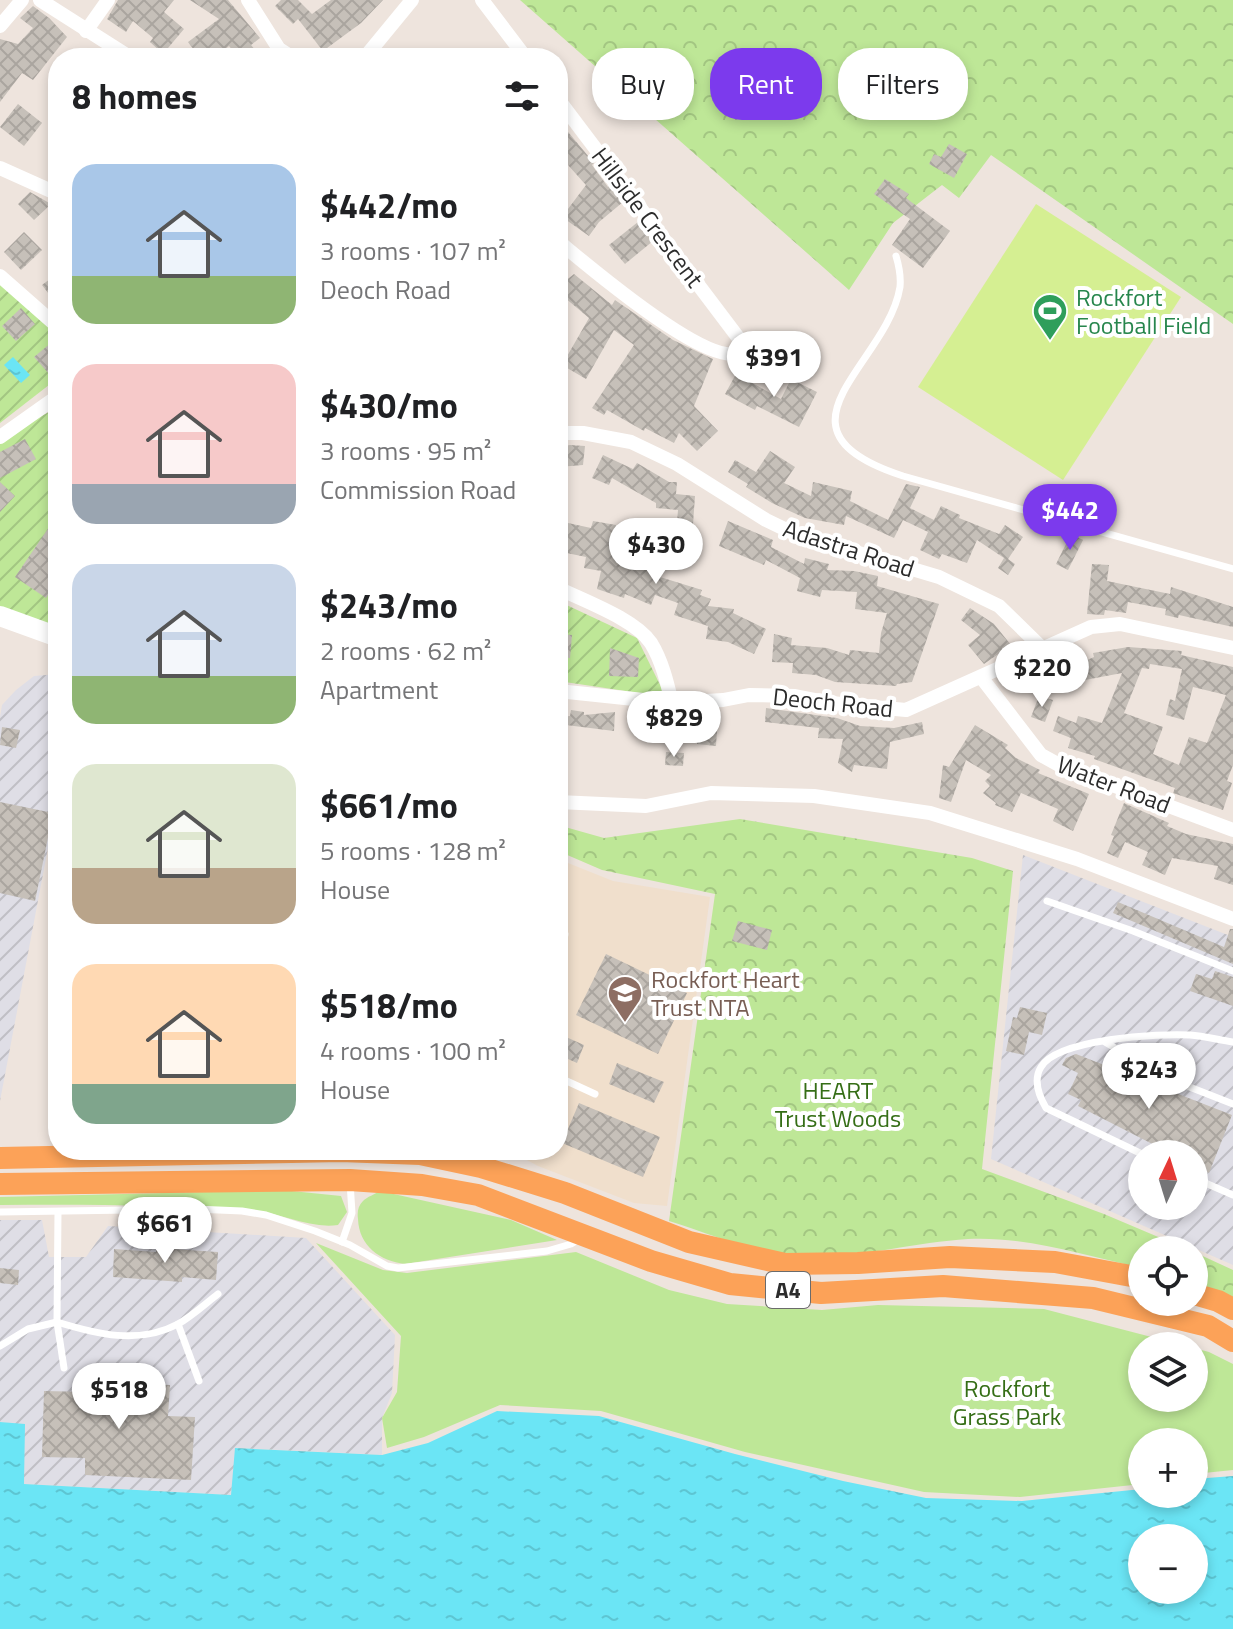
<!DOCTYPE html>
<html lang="en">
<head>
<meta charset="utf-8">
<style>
	:root { --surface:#fff; --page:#f2f2f2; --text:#202124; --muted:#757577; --accent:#7c3aed }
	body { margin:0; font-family:"Titillium Web",sans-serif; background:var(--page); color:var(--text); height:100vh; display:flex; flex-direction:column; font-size:30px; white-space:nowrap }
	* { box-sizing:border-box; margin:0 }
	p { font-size:26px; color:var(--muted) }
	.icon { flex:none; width:44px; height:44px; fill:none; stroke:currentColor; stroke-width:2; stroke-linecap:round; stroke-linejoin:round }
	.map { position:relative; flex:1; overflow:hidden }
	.side { position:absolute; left:48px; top:48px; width:520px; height:1112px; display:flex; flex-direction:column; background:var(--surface); border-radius:32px; box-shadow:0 4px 12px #0003 }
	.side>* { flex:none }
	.top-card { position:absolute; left:592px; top:48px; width:520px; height:72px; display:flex; gap:16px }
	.needle { width:52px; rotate:4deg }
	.controls { position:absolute; left:1128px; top:1140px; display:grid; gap:16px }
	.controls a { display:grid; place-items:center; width:80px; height:80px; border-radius:50%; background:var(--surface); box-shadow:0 4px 12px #0003; font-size:40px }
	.price { position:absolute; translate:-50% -68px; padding:0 18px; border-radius:28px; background:#fff; color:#222; font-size:26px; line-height:52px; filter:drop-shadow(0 2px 4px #0008) }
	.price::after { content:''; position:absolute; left:50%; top:48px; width:24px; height:18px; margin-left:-12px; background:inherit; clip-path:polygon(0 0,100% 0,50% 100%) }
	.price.active { background:var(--accent); color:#fff }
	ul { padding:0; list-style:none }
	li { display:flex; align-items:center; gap:24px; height:200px; padding:0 24px }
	li span { display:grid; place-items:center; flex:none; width:224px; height:160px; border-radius:24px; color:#555 }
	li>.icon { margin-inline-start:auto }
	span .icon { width:96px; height:96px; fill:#fffc; stroke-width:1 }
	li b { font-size:34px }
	h2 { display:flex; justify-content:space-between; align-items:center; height:96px; padding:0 24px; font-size:34px }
	.tag { padding:0 28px; border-radius:32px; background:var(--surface); box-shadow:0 4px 12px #0003; font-size:28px; line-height:72px }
	.tag.active { background:var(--accent); color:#fff }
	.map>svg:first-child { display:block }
</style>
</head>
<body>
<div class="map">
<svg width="1233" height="1629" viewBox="0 0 1233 1629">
	<defs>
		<pattern id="industrial-furrows" width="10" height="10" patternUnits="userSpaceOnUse" patternTransform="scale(2)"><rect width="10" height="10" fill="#dfdee6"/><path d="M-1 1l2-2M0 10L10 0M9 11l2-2" fill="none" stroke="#c0bfc5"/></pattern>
		<pattern id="forest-crowns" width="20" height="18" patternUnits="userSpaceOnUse" patternTransform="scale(2)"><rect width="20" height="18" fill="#bee797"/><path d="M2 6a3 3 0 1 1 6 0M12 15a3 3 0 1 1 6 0" fill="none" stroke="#a3c682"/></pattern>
		<pattern id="garden-furrows" width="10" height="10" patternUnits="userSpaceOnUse" patternTransform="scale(2)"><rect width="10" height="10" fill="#bee797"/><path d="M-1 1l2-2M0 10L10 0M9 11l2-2" fill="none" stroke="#a3c682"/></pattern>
		<pattern id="water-ripples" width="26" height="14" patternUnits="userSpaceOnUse" patternTransform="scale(2)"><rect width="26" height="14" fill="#6be5f5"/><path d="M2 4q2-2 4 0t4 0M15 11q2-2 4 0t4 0" fill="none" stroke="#5dc5d2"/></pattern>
		<pattern id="building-cross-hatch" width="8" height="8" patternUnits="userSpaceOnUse" patternTransform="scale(2)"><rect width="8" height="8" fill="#c6c0b9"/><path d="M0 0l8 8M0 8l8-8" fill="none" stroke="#aaa59f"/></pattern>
	</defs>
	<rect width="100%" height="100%" fill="#eee4dd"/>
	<g fill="url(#industrial-furrows)" fill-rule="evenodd">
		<polygon points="58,674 58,811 55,811 0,1101 0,717 2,705 16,690 34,676"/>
		<path d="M1023,855l210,82v328l-242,-106zM1142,1154h52v52h-52z"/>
		<polygon points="0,1220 42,1220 49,1257 86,1257 108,1226 306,1238 395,1335 392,1393 382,1418 382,1455 236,1448 231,1495 23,1484 24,1425 0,1422"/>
	</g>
	<polygon fill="#f0dfcc" points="558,859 613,881 710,897 667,1206 634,1203 538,1166 508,1150 558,1150"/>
	<g fill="url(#forest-crowns)">
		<polygon points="520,0 1233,0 1233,324 991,155 959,198 942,185 893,223 849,290"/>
		<path d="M740,819l232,39 41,13 -31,298 122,45 85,36h-47v18c-56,-12 -116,-32 -174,-29 -64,4 -136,27 -200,14 -33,-8 -66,-22 -99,-32l46,-327 -113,-24 -44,-19v-26l46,13z"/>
		<polygon points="1194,1252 1233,1270 1233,1298 1194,1285"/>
	</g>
	<g fill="#bee797">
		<path d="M282,1190l59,6 6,16 -9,13c-29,4 -55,-12 -84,-14 -85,-6 -169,-7 -254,-6v-8z"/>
		<path d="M380,1191l131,29 46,20 -152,24c-25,-3 -46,-18 -47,-45 -1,-7 0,-13 5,-18 4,-4 12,-7 17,-10z"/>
		<polygon points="316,1243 383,1270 407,1273 576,1252 669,1290 727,1304 822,1310 878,1305 1044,1309 1186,1346 1142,1346 1142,1398 1194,1398 1194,1348 1209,1352 1233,1364 1233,1470 1194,1474 1194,1442 1142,1442 1142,1484 1020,1497 924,1492 745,1452 601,1411 500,1405 424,1437 387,1448 382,1418 397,1392 401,1336"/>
	</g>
	<g fill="url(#garden-furrows)">
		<polygon points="0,283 58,331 58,378 0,423"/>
		<polygon points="58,407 58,629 0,607 0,444 25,425"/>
		<polygon points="558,601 637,638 666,697 558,681"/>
	</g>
	<polygon fill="#d5ef92" points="1036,204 1181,297 1063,480 918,387"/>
	<g fill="url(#water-ripples)" fill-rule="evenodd">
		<polygon points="13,357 30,375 21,383 4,365"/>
		<path d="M497,1411l102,5 136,38 108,27 83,17 96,3 120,-12v5h52v-15l39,-3v153h-1233v-207l25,2 -1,60 207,11 4,-47 147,7 46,-12zM1142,1538h52v52h-52z"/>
	</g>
	<g fill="url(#building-cross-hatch)" fill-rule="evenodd">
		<polygon points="118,0 174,0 164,12 184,29 163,54 150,42 153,38 133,21 126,32 107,19"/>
		<polygon points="190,0 228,0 260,38 251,45 262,58 239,58 229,46 214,58 200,58 188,42 219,19"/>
		<polygon points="281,0 298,0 312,14 331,0 383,0 361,23 323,51 298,19 293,24 275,6"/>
		<polygon points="33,6 49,18 67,37 33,80 22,73 0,102 0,39 18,44 33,28 20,18"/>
		<polygon points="18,104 42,123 24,146 0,127"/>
		<polygon points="558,120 594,163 592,165 608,187 610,185 623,202 599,222 589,236 562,217 586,185 558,154"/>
		<polygon points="949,144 967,154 954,178 929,164 934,154 941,157"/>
		<polygon points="885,179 909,194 906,198 950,231 923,268 892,245 910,219 874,194"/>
		<polygon points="30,192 51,204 34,220 18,204"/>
		<polygon points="638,222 653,241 625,264 609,245"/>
		<polygon points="24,232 42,250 21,270 4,252"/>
		<polygon points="58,273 58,306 42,285"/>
		<polygon points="574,274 612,305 615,300 673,340 713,359 694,406 718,431 697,451 679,433 674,443 645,428 644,431 607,410 604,415 592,408 634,345 614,330 586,379 562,365 589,318 558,292 558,287"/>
		<polygon points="21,308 35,324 16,341 2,326"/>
		<polygon points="58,337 58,384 34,357"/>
		<polygon points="736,374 781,399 791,379 817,392 799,427 757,406 755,410 725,394"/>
		<polygon points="25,439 36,459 0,478 0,452"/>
		<polygon points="570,445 585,446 583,465 558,467 558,447"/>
		<polygon points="770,451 795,467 784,483 811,496 813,482 852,491 850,501 888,520 906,484 920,487 910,508 934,520 941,506 960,515 959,518 999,534 1005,525 1023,537 1008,559 1015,564 1008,575 998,568 1004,558 977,540 967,563 942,554 939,559 920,550 928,532 903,520 894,538 846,516 844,525 805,518 772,503 746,487 748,484 728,472 735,460 756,472"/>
		<polygon points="603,455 633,469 637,463 669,482 677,482 676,494 695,496 693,524 677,522 678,510 656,508 656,503 612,478 609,485 592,478"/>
		<polygon points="0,482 15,496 0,512"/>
		<polygon points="58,514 58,581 46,598 15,577"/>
		<polygon points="593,521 616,525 611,554 645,566 649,555 666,563 660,577 702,590 700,595 711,599 708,606 734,609 733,613 766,629 754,654 728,642 706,639 708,626 674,615 678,603 655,595 651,605 625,594 624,598 597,589 601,571 584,568 586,557 562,552 568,523 591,528"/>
		<polygon points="728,521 773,540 771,547 804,564 805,558 829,564 827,570 854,571 878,576 877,586 939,604 912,682 897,684 896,686 835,682 816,675 792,673 793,663 772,662 774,634 792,638 791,645 827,648 849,655 850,650 879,653 881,633 887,613 855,609 857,592 822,590 820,597 797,591 800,578 766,560 764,565 719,546"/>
		<polygon points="1071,534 1083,540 1068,570 1056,564"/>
		<polygon points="1092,564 1109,565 1107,581 1170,594 1171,587 1233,607 1233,627 1179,615 1178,618 1165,615 1166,609 1128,602 1126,613 1105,610 1104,615 1087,614"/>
		<polygon points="970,608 994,624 1011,645 984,664 968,645 980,635 961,620"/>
		<polygon points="558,634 572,635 570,658 558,657"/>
		<path d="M1128,647l54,4 -1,4 52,12v98l-6,16 5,2 -9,27 -50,-17 2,-5 -81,-29 1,-3 -27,-8 3,-10 -18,-7 5,-15 18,7 2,-7 24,7 20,-50 -37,7 -15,7 -7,-16 31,-14 -1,-4zM1150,664l32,5 -7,32 -5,-2 -4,16 18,5 9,-33 33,8 -19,48 -18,-6 -10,28 -26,-11 10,-27 -39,-14 18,-45 7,1z"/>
		<polygon points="610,648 639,658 638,677 609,676"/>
		<polygon points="1039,696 1053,700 1045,722 1031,717"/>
		<polygon points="766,708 837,718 860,726 894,728 922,722 924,734 890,742 887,769 854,765 852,772 838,763 843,739 818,738 819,728 765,722"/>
		<polygon points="571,710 584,712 584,715 615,712 614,731 558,724 558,717 570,716"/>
		<polygon points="699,714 718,715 716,746 697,744"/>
		<polygon points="975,725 1008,745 1005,748 1016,758 1040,770 1038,773 1089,794 1073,831 1053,821 1058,809 1021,793 1012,812 995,805 996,803 983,793 990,786 985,781 991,775 966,760 951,802 939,798 943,765 949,767"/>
		<polygon points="2,727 20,730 16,748 0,745"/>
		<polygon points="666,752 684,753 683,766 665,765"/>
		<polygon points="0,802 53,813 35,901 0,893"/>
		<polygon points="1124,803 1169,823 1167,826 1186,834 1233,844 1233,885 1214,879 1218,866 1172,858 1165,875 1142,865 1148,852 1125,842 1118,858 1107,853 1114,836 1111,835"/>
		<polygon points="1118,902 1224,947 1230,929 1233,929 1233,964 1113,913"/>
		<polygon points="738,921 772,930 767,950 732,941"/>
		<polygon points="606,954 687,993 658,1054 576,1015"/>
		<polygon points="1215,971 1233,977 1233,1006 1190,991 1196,974 1212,979"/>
		<polygon points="1020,1007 1047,1013 1042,1035 1029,1032 1024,1055 1006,1051 1013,1017 1017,1018"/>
		<polygon points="566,1037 584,1045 577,1063 559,1055"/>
		<polygon points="1076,1054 1232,1115 1209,1173 1194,1165 1194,1154 1172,1154 1078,1106 1081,1100 1068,1094 1078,1073 1062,1065 1066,1058"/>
		<polygon points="617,1063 664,1082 654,1103 609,1084"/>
		<polygon points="579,1103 660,1137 643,1177 562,1143"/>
		<polygon points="156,1248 218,1252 216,1280 182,1277 182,1282 113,1277 114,1249 156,1252"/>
		<polygon points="0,1268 19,1270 18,1285 0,1283"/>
		<polygon points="90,1381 170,1385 168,1416 195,1417 191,1480 85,1475 85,1458 42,1457 44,1391 89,1392"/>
	</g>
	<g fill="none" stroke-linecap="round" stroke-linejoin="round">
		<g stroke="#fff" stroke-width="7">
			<path d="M896,256c3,10 5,21 4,31 -13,79 -141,142 3,189l330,93"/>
			<polyline points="1047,901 1133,931 1233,971"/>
			<polyline points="558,921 565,934 560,960"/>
			<polyline points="1105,1042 1164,1077 1233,1104"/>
			<polyline points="558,1077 595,1094"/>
			<path d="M1142,1154l-96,-46c-7,-12 -13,-28 -5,-41 16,-28 118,-34 149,-32 14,1 29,5 43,7"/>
			<polyline points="1194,1178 1233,1195"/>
			<polyline points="0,1212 195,1209 242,1211 266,1215 315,1231 350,1245 387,1266 398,1268 547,1251 571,1244 579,1239"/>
			<path d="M58,1212l-1,110c39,12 82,23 121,2 14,-8 27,-20 40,-30"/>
			<polyline points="342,1242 352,1213 350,1182"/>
			<polyline points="178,1324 199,1381"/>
			<polyline points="0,1346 28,1329 57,1322 64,1368"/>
		</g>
		<g stroke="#fff" stroke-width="14">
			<polyline points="40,0 131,58"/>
			<polyline points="248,0 279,49 293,58"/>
			<polyline points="482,0 526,58"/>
			<polyline points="0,26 22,0"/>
			<polyline points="86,31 108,0"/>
			<polyline points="358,58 366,56 412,0"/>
			<path d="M558,99l185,245v7c-31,22 -158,-88 -185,-110"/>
			<polyline points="0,168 58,194"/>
			<polyline points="0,276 58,327"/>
			<polyline points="558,433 583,433 631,442 677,464 766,520 795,534 939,577 999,606 1042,648"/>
			<polyline points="0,437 58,396"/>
			<path d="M558,588c26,13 77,31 93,55 11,18 16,39 21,60"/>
			<polyline points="981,677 1041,755 1061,766 1233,830"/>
			<polyline points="558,691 672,703 723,700 749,695 795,696 831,703 906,710 1091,627 1120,624 1233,648"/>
			<polyline points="558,802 646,806 711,793 814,796 930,813 1077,859 1233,919"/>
		</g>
		<polyline stroke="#fff" stroke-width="20" points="0,616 58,637"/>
		<g stroke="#fca258" stroke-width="22">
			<polyline points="0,1158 341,1151 420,1154 481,1167 565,1193 689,1242 785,1264 858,1263 950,1257 1055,1262 1142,1278"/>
			<polyline points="0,1184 350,1180 422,1185 478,1195 651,1261 730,1284 821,1293 943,1286 1093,1298 1208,1326 1233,1341"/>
			<polyline points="1194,1294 1218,1301 1233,1309"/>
		</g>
	</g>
	<defs>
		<symbol id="stadium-pin" viewBox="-11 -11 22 30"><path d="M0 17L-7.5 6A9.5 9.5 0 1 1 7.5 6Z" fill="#2e9e5b" stroke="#fff"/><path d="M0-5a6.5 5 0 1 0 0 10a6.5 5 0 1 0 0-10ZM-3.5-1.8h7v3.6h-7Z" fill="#fff"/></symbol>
		<symbol id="school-pin" viewBox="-11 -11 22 30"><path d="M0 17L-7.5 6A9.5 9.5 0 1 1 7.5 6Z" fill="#8d6e63" stroke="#fff"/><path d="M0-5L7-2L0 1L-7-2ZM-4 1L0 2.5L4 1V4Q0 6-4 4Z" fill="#fff"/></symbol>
	</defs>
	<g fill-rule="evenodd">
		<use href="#stadium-pin" x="1030" y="291" width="40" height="54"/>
		<use href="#school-pin" x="605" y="973" width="40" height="54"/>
	</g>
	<g text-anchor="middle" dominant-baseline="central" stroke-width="8" stroke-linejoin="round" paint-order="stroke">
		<rect fill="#fff" stroke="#6b6b6b" stroke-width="2" x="766" y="1272" width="44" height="36" rx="6"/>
		<g font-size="22" font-weight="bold" fill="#2c2c2c">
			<text x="788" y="1290">A4</text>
		</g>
		<g font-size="24" fill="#2c2c2c" stroke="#fff">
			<text transform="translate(648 217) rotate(53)">Hillside Crescent</text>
			<text transform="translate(849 548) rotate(18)">Adastra Road</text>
			<text transform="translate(833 702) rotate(6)">Deoch Road</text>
			<text transform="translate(1114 784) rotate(21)">Water Road</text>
		</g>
		<g font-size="24" fill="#27864d" stroke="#fff" text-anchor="start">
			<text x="1076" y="297">Rockfort<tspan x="1076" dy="28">Football Field</tspan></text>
		</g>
		<g font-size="24" fill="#785e54" stroke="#fff" text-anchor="start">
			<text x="651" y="979">Rockfort Heart<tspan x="651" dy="28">Trust NTA</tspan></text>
		</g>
		<g font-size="24" fill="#356e16" stroke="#fff">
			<text x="838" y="1090">HEART<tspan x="838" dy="28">Trust Woods</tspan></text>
			<text x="1007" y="1388">Rockfort<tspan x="1007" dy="28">Grass Park</tspan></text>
		</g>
	</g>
</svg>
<div class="controls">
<a><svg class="needle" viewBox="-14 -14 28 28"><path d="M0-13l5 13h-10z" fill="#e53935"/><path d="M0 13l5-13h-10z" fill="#757577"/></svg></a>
<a><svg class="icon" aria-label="locate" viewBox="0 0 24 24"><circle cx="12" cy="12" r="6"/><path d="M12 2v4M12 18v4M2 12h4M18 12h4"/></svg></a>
<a><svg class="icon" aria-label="layers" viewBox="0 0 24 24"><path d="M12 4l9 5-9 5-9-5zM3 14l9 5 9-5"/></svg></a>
<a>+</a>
<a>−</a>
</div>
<b class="price" style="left:774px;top:399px">$391</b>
<b class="price active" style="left:1070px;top:552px">$442</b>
<b class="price" style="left:656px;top:586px">$430</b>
<b class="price" style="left:1042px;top:709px">$220</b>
<b class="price" style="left:674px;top:759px">$829</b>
<b class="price" style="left:1149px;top:1111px">$243</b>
<b class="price" style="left:165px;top:1265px">$661</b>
<b class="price" style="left:119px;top:1431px">$518</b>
<div class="top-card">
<a class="tag">Buy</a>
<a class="tag active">Rent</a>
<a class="tag">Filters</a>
</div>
<section class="side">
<h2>8 homes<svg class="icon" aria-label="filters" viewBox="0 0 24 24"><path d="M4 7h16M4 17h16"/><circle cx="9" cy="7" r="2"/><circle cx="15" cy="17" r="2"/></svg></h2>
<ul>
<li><span style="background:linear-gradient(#a9c7e8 70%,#8fb573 0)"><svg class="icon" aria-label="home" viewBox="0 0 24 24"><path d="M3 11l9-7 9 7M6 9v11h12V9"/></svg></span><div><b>$442/mo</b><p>3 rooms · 107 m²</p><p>Deoch Road</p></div></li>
<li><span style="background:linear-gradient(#f6c9c9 75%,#9aa5b1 0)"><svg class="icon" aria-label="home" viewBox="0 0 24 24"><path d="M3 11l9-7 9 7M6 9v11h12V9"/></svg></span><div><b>$430/mo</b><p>3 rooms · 95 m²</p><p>Commission Road</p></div></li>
<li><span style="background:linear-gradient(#c9d6e8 70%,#8fb573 0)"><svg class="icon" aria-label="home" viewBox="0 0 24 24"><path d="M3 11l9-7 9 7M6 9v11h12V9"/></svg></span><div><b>$243/mo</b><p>2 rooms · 62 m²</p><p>Apartment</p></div></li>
<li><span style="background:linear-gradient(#dfe7d0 65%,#b9a48a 0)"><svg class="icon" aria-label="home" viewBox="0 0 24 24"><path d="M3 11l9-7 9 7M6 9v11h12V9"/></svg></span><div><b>$661/mo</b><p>5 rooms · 128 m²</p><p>House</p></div></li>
<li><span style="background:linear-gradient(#ffd9b3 75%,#7fa58c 0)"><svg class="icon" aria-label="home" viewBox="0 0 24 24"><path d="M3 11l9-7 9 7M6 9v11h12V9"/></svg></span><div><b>$518/mo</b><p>4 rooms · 100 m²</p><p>House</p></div></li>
</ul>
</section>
</div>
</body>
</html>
